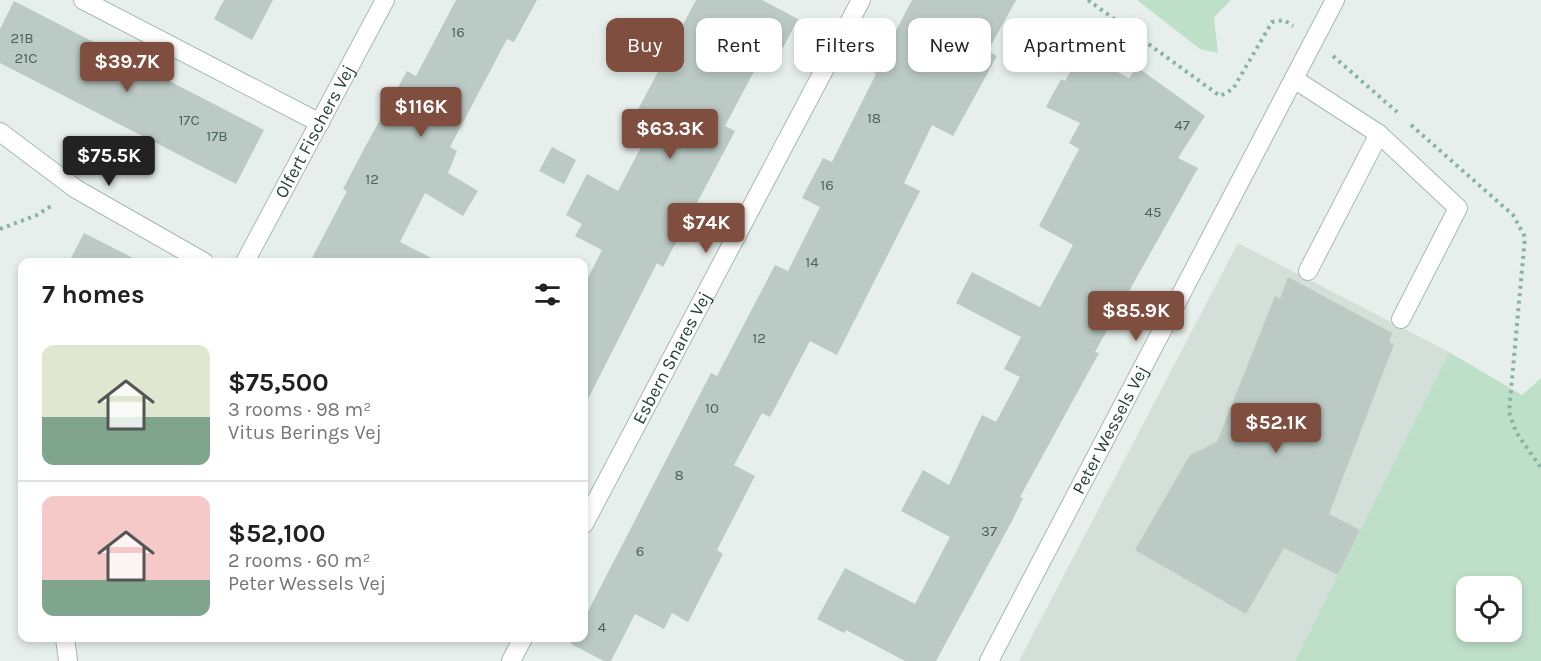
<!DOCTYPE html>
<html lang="en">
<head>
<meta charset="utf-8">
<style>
	:root { --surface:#fff; --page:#f2f2f2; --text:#202124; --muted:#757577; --line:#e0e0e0; --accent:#7f4e3f }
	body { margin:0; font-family:Karla,sans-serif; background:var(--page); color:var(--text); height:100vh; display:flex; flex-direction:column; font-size:22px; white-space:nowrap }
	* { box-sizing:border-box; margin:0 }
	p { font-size:20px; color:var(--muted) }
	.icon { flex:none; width:33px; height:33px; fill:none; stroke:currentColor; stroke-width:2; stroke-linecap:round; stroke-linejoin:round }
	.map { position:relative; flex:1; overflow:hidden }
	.side { position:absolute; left:18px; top:258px; width:570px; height:384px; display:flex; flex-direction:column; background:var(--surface); border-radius:12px; box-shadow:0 3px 9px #0003 }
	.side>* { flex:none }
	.guide { position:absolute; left:606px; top:18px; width:570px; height:54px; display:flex; gap:12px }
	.tools { position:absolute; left:1456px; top:576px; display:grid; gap:12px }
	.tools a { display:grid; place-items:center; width:66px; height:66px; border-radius:12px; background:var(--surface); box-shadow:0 3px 9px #0003; font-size:30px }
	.price { position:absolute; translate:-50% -51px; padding:0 14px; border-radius:6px; background:var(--accent); color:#fff; font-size:20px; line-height:39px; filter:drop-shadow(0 2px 3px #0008) }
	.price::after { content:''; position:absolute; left:50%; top:36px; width:18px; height:14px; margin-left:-9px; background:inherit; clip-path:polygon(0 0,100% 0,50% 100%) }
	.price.active { background:#222; color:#fff }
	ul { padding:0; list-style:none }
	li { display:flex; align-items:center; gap:18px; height:150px; padding:0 24px }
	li+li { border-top:2px solid var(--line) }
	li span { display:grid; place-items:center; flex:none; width:168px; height:120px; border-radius:12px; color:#555 }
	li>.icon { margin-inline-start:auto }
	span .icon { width:72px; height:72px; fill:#fffc; stroke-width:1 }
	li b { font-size:26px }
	h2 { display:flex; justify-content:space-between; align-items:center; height:72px; padding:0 24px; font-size:26px }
	.chip { padding:0 21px; border-radius:12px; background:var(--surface); box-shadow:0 3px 9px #0003; font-size:21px; line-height:54px }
	.chip.active { background:var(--accent); color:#fff }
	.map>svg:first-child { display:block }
</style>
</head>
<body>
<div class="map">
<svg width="1541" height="661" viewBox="0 0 1541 661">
	<rect width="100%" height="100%" fill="#e6efeb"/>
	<polygon fill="#d4dfda" points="1238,243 1449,352 1295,661 1019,661"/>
	<g fill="#bfe0c8" fill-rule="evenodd">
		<polygon points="1137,0 1231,0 1214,17 1218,53 1200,49"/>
		<path d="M1449,352l73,43 19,-17v283h-246zM1467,586h45v46h-45z"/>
	</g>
	<g fill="#bbcac4">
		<polygon points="224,0 273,0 252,40 214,19"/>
		<polygon points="456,0 537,0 514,42 507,39 450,147 457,151 448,173 478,191 463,216 425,193 400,242 439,262 310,262 347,191 343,189 365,147 407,71 416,76"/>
		<polygon points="696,0 762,0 798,19 772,69 759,62 725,126 735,131 663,267 657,263 584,407 584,286 602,250 575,236 582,224 566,215 587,174 618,191 651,128 633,119"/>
		<polygon points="912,0 1016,0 988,51 997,56 953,136 932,125 904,183 920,191 837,355 810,341 770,417 762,413 734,465 755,476 717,550 723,554 688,622 672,613 664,629 635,614 611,661 604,661 571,644 574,638 584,638 584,619 711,373 717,376 775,265 788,271 820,207 802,198 823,158 832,162 876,74 874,73"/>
		<polygon points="14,1 264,130 236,184 0,63 0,29"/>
		<polygon points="1081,52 1129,78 1137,67 1205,116 1178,158 1198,168 1095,352 1099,353 1020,497 1023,498 1013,519 936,661 905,661 846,630 844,633 817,619 845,568 915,604 950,537 901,511 923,470 949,485 982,415 996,422 1020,377 1004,369 1021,337 956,303 972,272 1040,307 1073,245 1039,226 1079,149 1069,143 1080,123 1046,107 1061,79 1065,81"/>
		<polygon points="552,147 576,160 564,184 539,171"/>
		<polygon points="84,233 141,262 69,262"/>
		<polygon points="1288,277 1392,333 1389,342 1394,344 1329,514 1360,530 1338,575 1284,548 1246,614 1135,550 1190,455 1217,442 1275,296 1280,299"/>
	</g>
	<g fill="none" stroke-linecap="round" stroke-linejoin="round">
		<defs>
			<g id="minor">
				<polyline points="83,0 320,123"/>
				<polyline points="1294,79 1379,134 1458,208 1401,319"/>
				<polyline points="0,132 76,189 204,262"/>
				<path id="s1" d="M245,262l140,-262"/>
				<polyline points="1308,271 1379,134"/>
				<path id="s2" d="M584,524l277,-524"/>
				<polyline points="65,638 68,661"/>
				<polyline points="511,661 523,638"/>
				<path id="s3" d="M989,661l346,-661"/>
			</g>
		</defs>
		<use href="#minor" stroke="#a8b8b2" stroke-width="20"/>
		<g stroke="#86b3a5" stroke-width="4" stroke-dasharray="3 4.5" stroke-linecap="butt">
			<polyline points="1088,0 1220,96 1233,89 1272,22 1284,20 1293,26"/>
			<polyline points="1333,56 1397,112"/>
			<polyline points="1411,125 1513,215 1525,237 1509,412 1516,432 1541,468"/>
			<polyline points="0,229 37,215 54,204"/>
		</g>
		<use href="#minor" stroke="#fff" stroke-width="18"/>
	</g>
	<g text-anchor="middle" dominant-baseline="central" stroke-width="4.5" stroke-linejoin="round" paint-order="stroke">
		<g font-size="15" fill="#4a645c">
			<text x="458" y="32">16</text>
			<text x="22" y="38">21B</text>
			<text x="26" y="58">21C</text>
			<text x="874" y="118">18</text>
			<text x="189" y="120">17C</text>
			<text x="1182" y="125">47</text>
			<text x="217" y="136">17B</text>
			<text x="372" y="179">12</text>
			<text x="827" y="185">16</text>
			<text x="1153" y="212">45</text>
			<text x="812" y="262">14</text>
			<text x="759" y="338">12</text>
			<text x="712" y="408">10</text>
			<text x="679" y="475">8</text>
			<text x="989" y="531">37</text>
			<text x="640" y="551">6</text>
			<text x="602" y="627">4</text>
		</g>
		<g font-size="18" fill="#24423a" stroke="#f7fbf9">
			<text stroke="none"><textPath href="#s1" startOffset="148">Olfert Fischers Vej</textPath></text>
			<text stroke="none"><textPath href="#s2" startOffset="188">Esbern Snares Vej</textPath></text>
			<text stroke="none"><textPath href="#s3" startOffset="261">Peter Wessels Vej</textPath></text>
		</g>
	</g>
</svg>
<div class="tools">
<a><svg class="icon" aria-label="locate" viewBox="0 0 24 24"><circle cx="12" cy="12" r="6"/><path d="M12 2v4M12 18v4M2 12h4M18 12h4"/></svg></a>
</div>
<b class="price" style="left:127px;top:93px">$39.7K</b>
<b class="price" style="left:421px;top:138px">$116K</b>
<b class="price" style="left:670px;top:160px">$63.3K</b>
<b class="price active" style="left:109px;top:187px">$75.5K</b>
<b class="price" style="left:706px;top:254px">$74K</b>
<b class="price" style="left:1136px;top:342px">$85.9K</b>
<b class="price" style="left:1276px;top:454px">$52.1K</b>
<div class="guide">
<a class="chip active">Buy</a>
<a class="chip">Rent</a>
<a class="chip">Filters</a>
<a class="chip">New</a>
<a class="chip">Apartment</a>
</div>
<section class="side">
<h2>7 homes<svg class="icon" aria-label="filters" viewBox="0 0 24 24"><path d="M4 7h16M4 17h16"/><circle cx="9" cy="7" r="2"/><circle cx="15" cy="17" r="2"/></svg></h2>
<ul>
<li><span style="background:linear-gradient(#dfe7d0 60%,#7fa58c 0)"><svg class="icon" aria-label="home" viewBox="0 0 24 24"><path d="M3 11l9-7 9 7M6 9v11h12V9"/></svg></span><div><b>$75,500</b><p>3 rooms · 98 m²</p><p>Vitus Berings Vej</p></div></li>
<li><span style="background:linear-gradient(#f6c9c9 70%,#7fa58c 0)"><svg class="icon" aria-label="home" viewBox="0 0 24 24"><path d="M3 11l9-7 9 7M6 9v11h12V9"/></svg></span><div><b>$52,100</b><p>2 rooms · 60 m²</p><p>Peter Wessels Vej</p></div></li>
</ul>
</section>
</div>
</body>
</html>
